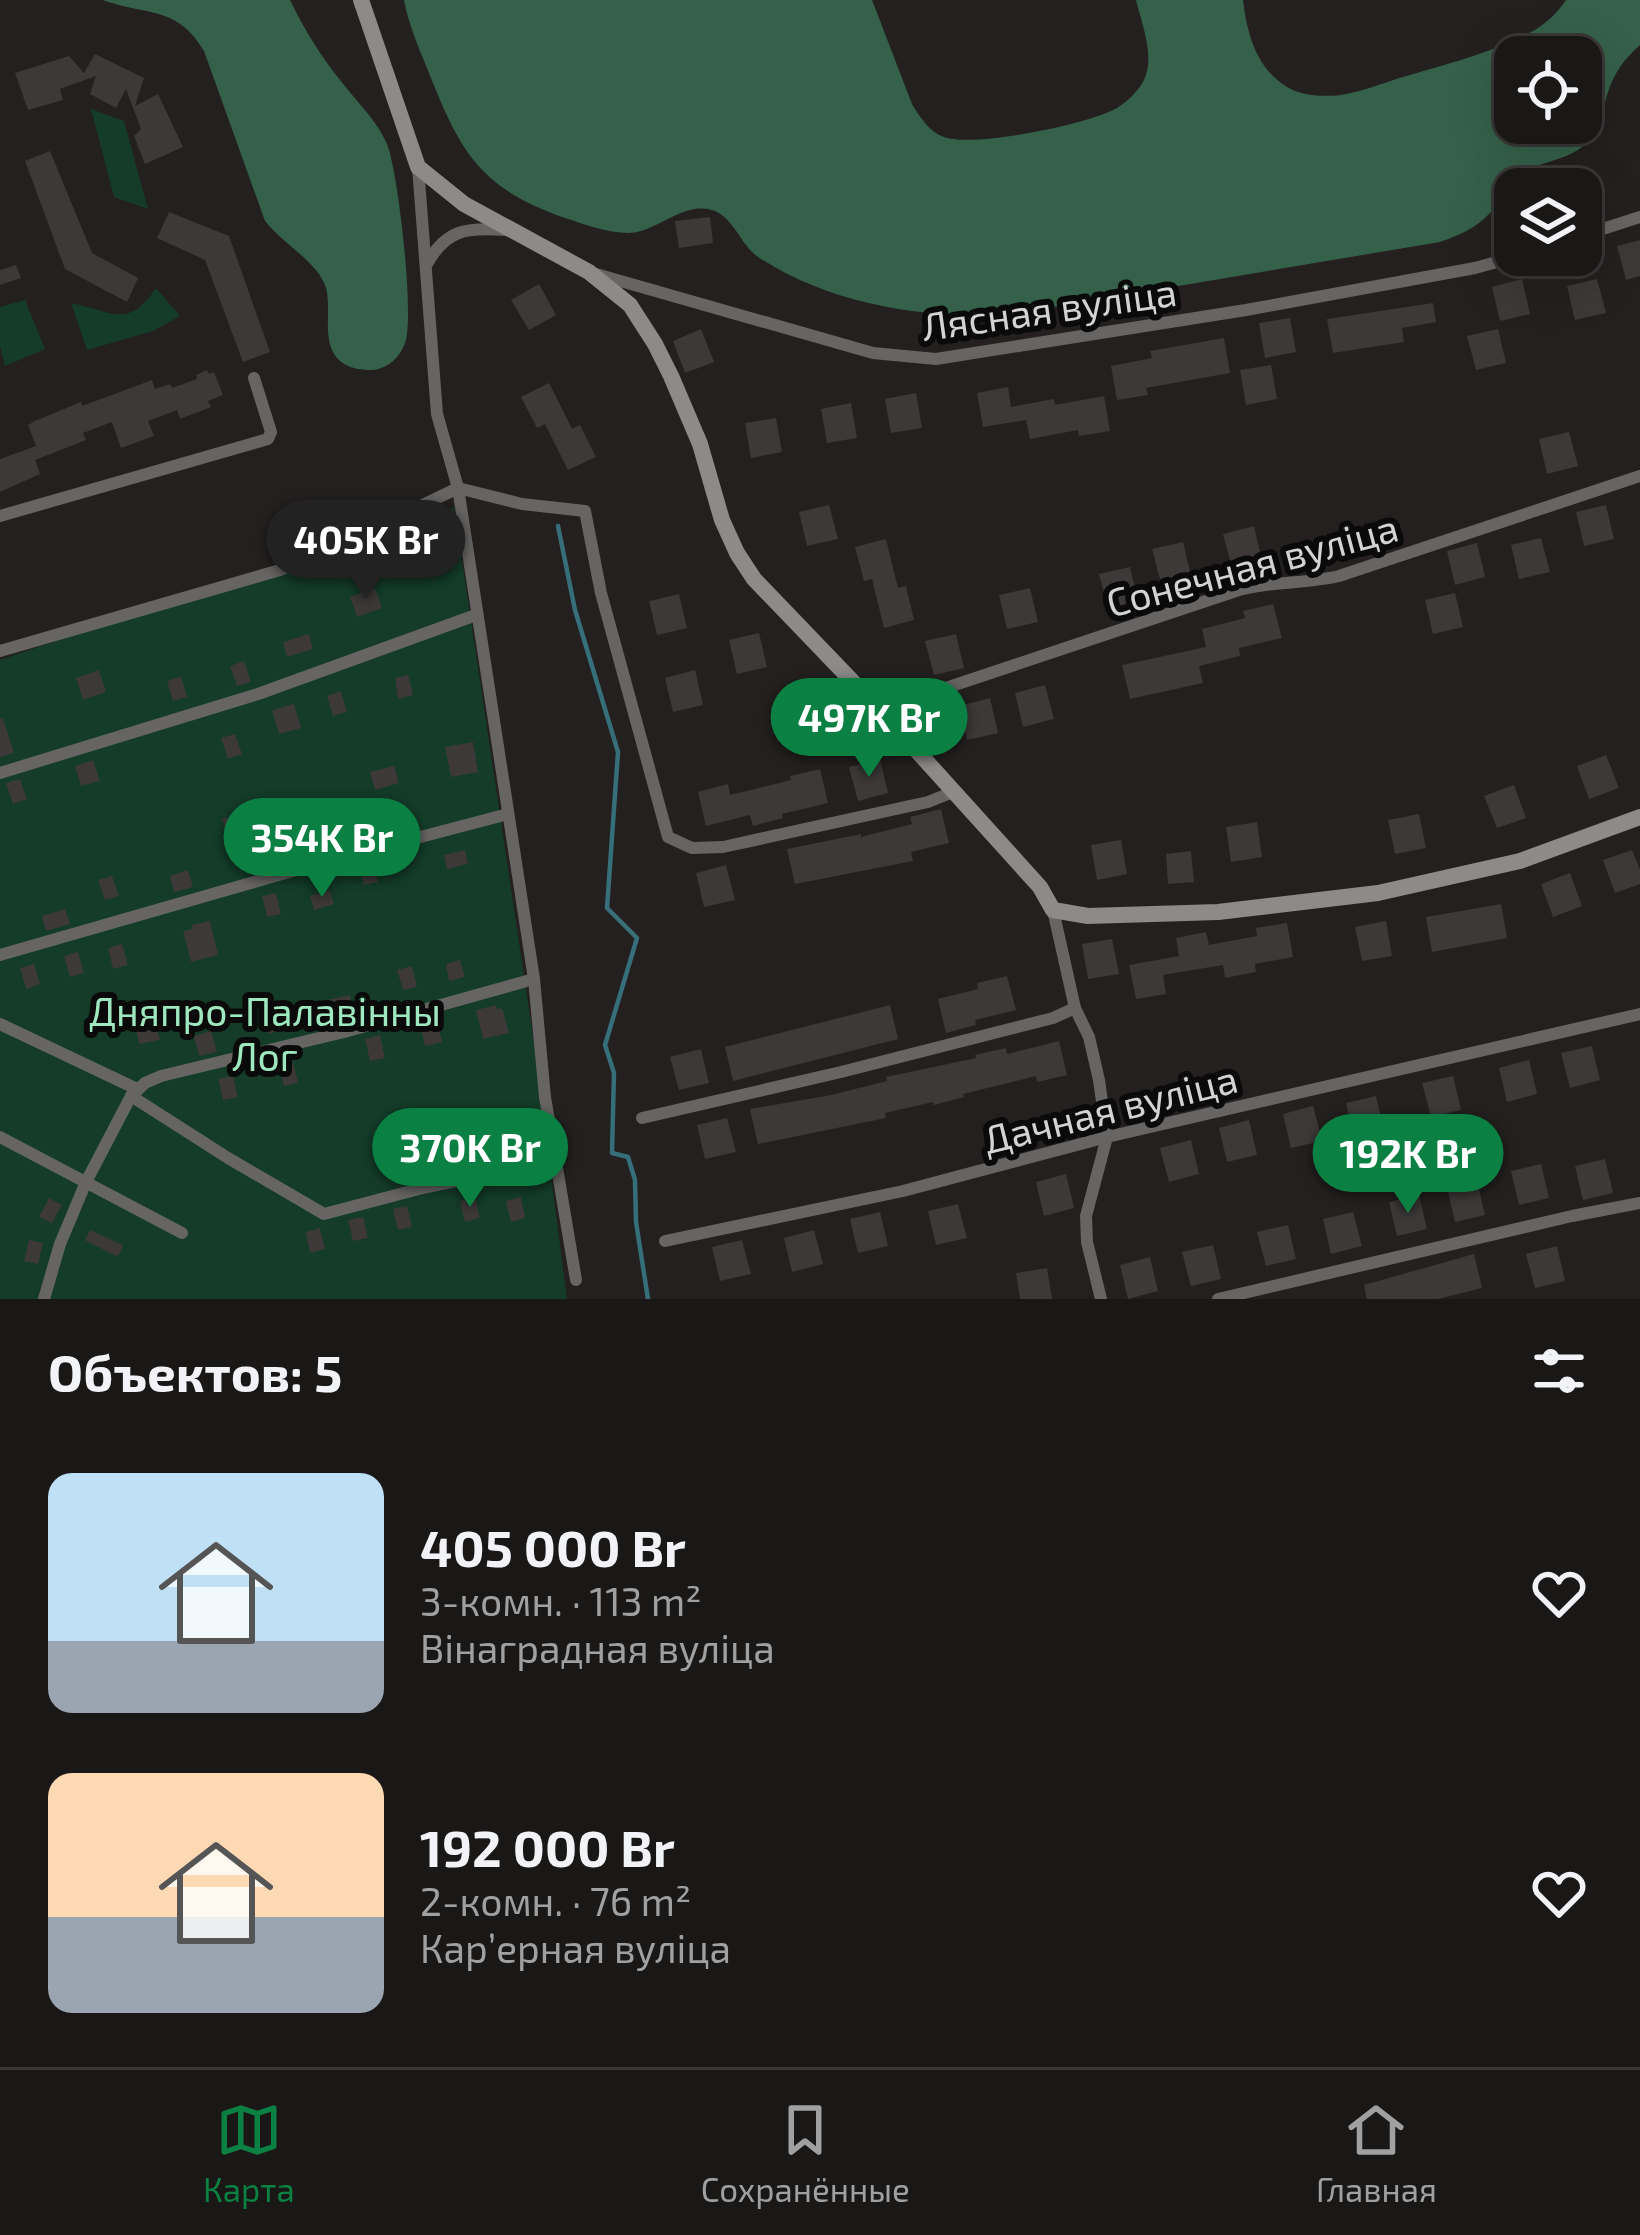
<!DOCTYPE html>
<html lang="ru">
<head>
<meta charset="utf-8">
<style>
	:root { --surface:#1a1817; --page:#232120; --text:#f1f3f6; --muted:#9fa0a1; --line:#383736; --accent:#0b8043 }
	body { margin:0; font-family:"Exo 2",sans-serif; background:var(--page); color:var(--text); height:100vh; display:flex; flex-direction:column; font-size:45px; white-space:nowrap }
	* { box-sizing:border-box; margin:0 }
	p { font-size:39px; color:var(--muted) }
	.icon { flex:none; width:66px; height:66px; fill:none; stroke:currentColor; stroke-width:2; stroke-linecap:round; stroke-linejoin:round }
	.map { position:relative; height:1299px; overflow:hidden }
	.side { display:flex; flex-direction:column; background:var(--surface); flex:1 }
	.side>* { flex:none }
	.controls { position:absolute; left:1494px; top:36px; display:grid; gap:24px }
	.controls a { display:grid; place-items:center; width:108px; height:108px; border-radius:24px; background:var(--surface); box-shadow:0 12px 48px #0002,0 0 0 3px var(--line); font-size:60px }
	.price { position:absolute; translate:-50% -102px; padding:0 27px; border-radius:42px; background:var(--accent); color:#fff; font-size:39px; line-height:78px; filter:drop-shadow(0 3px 6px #0008) }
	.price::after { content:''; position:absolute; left:50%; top:72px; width:36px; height:27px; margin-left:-18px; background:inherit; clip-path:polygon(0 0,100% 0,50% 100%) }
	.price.on { background:#222; color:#fff }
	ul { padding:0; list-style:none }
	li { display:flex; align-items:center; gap:36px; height:300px; padding:0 48px }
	li span { display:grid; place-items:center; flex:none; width:336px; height:240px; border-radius:24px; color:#555 }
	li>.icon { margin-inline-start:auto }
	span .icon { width:144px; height:144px; fill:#fffc; stroke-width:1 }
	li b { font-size:51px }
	h2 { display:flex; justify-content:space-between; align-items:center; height:144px; padding:0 48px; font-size:51px }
	.tabs { display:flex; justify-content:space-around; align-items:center; height:168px; border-top:3px solid var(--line); background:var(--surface); font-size:33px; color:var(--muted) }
	.tabs a { display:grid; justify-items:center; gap:6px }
	.tabs .on { color:var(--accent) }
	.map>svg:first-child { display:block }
</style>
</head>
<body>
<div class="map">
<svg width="1640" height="1299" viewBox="0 0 1640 1299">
	<rect width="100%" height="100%" fill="#23201f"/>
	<g fill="#143c29">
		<polygon points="91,109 124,121 148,209 114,197"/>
		<path d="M156,288l24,28 -27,15 -66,19 -16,-47c43,9 57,26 85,-15z"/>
		<polygon points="25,300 45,349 5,366 0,346 0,307"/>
		<polygon points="454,507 531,1023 567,1299 0,1299 0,660"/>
	</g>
	<g fill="#35604a" fill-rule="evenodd">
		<path d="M103,0h187c15,31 32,58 54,85 15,19 33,36 43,59 11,27 28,173 18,199 -5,14 -17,26 -33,27 -11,0 -26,-2 -34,-11 -17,-18 -6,-49 -12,-71 -7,-25 -43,-44 -61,-67l-61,-170c-27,-46 -58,-35 -101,-51z"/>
		<path d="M404,0h468l40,104c8,13 17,28 32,33 29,11 146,-13 173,-29 10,-6 20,-16 26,-26 13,-24 -1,-57 -7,-82h107c4,33 13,68 44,87 15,9 37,10 54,8 20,-3 42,-12 62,-18 43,-13 89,-24 130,-46 14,-8 24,-18 33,-31h74v45c-15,13 -26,28 -32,47 -5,15 -7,31 -16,44 -15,23 -44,23 -66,35 -17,11 -24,29 -37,43 -14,15 -30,21 -49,28l-435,73c-85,3 -173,-10 -247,-58 -17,-12 -24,-38 -43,-46 -31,-12 -58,22 -87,22 -21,0 -44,-9 -63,-15 -82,-29 -103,-62 -134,-140 -10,-25 -22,-51 -27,-78zM1515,57h66v66h-66z"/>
	</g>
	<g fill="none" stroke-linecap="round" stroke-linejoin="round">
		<polyline stroke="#366e7a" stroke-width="4.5" points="558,526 575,610 618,752 607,908 637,938 605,1045 614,1073 612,1153 628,1157 635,1180 636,1222 648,1299"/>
	</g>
	<g fill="#3c3938">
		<polygon points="95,54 144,78 135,106 158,94 183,147 145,164 134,136 141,129 126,89 116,108 90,94 96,76 60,89 63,100 28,110 15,73 69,56 84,73"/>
		<polygon points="50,151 92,253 138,278 127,302 65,269 25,161"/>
		<polygon points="169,212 229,236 270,352 243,362 205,260 157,238"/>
		<polygon points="710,217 713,243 679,248 675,221"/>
		<polygon points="1640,240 1640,276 1626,280 1617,246"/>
		<polygon points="16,265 21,278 0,285 0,270"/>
		<polygon points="1522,279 1530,314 1500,321 1492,287"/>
		<polygon points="1597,279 1606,313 1575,320 1567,286"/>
		<polygon points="539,284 556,315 529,330 511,300"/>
		<polygon points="1433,303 1436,322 1402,328 1404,342 1333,353 1327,319"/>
		<polygon points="1290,318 1296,352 1265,358 1259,323"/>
		<polygon points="701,329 714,362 685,373 673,341"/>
		<polygon points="1498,329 1506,363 1476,370 1467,336"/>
		<polygon points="1224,338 1230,373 1146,388 1148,395 1117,400 1111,366 1152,358 1150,351"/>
		<polygon points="1271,365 1277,399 1246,405 1240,370"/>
		<polygon points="207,370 209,374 214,372 223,395 208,401 211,407 180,419 177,410 148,421 154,436 121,448 112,422 83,433 86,440 35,460 40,474 0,492 0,459 36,446 28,425 35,421 81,402 82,406 152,380 155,389 170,384 172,388 197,379 196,375"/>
		<polygon points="549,383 572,429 580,425 596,457 568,470 545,424 537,428 521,397"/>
		<polygon points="1008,387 1011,407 1054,399 1055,405 1104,396 1110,431 1079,436 1078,430 1030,439 1026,420 983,427 977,393"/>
		<polygon points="916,393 922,428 891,433 885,399"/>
		<polygon points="851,403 857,438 827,443 821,409"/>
		<polygon points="776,418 782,452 751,458 745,423"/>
		<polygon points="1569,432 1578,466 1547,474 1539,439"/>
		<polygon points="829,505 838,539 807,546 799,512"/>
		<polygon points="1606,505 1614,539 1584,546 1576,512"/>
		<polygon points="1254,526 1262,561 1232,568 1223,534"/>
		<polygon points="1541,538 1550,572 1519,579 1511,545"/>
		<polygon points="886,539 898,588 906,586 914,620 884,628 872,579 864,581 855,547"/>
		<polygon points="1183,542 1191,576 1161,583 1152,549"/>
		<polygon points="1477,543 1485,577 1455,585 1447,551"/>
		<polygon points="1130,567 1138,601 1108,608 1099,574"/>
		<polygon points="375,588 382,608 357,617 350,597"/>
		<polygon points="1030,588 1038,622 1007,629 999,595"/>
		<polygon points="1455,593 1463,627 1433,634 1425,600"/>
		<polygon points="679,594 687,628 657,635 649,601"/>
		<polygon points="1273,604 1282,638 1239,648 1240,656 1199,666 1203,683 1130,699 1122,665 1206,647 1202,629 1245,618 1243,611"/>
		<polygon points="759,633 767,667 737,674 729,640"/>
		<polygon points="309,634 313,649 287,657 283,642"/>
		<polygon points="956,634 964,668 934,675 925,641"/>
		<polygon points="244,661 251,682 237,686 230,666"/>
		<polygon points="99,670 106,692 83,700 76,678"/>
		<polygon points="695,670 703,705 673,712 665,678"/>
		<polygon points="408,675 413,695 398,699 395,678"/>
		<polygon points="181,676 187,697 173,701 167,681"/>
		<polygon points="1045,685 1054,719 1023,727 1015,693"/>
		<polygon points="341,691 347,712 333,716 327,696"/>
		<polygon points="990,698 998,733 967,740 959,706"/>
		<polygon points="294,704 301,728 279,734 272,710"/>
		<polygon points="3,718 14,753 0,757 0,719"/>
		<polygon points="235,734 242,754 228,759 221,738"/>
		<polygon points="473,742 478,772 451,777 445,747"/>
		<polygon points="1606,755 1619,788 1589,799 1577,766"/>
		<polygon points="880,759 888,793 858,801 849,767"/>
		<polygon points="93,760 100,781 81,786 75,766"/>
		<polygon points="394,766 399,783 375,790 370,772"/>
		<polygon points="820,769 828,803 782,814 783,818 753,826 750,815 706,826 698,792 728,784 730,795 791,780 790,776"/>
		<polygon points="20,779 27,799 13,804 6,783"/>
		<polygon points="1514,785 1526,818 1497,828 1484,796"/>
		<polygon points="941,809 949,843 911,852 913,861 795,884 787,849 861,834 861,837 912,824 910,817"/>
		<polygon points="245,812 251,830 228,837 222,819"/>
		<polygon points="1419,814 1426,848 1395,854 1388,820"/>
		<polygon points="1257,822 1262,857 1231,862 1226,827"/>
		<polygon points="1121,840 1127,874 1097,880 1091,845"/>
		<polygon points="465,850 468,864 447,869 444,855"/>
		<polygon points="1632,850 1640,870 1640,884 1615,893 1603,860"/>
		<polygon points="1191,851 1194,882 1168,884 1166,854"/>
		<polygon points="373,861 378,882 364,885 359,864"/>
		<polygon points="726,865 735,900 704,907 696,873"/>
		<polygon points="188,870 193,887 174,892 170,876"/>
		<polygon points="1570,873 1582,906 1553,917 1541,884"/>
		<polygon points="112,876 119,896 105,900 98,880"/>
		<polygon points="330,890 334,904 314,910 310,896"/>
		<polygon points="276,893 281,914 267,917 262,896"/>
		<polygon points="1501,904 1507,938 1432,952 1426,917"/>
		<polygon points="65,909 70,924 46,931 42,916"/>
		<polygon points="210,921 218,955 191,962 183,931 193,929 192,925"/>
		<polygon points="1386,921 1392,956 1362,961 1355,927"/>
		<polygon points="1287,923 1293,957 1255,964 1256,972 1225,978 1223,965 1163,975 1166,994 1136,999 1129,965 1179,956 1176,938 1206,932 1209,945 1257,936 1256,928"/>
		<polygon points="1112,939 1119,974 1088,979 1082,944"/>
		<polygon points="122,944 128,965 113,969 108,948"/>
		<polygon points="78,952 84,973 70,977 64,956"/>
		<polygon points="460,960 465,977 449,981 446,964"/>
		<polygon points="34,964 40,984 26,989 20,968"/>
		<polygon points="412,966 417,987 403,990 397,970"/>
		<polygon points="1007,976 1016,1010 975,1020 976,1025 946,1033 938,999 978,989 977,983"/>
		<polygon points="350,995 353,1011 315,1019 312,1003"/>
		<polygon points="496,1005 497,1009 502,1008 509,1033 483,1039 476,1010"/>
		<polygon points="890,1005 898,1039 733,1081 725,1047"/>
		<polygon points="276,1009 283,1029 269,1034 262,1014"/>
		<polygon points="437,1020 442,1042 425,1046 420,1024"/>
		<polygon points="157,1025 160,1040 139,1044 136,1029"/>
		<polygon points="211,1031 217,1052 199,1056 194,1036"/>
		<polygon points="380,1035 385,1058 370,1061 365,1039"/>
		<polygon points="1059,1041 1067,1075 1037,1082 1036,1076 963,1094 964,1097 934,1105 933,1102 885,1113 886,1118 758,1144 750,1109 831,1095 887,1081 886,1077 976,1058 975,1055 1006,1048 1007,1054"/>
		<polygon points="1592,1046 1600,1080 1570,1088 1561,1053"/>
		<polygon points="701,1049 709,1083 679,1090 670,1057"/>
		<polygon points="1529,1060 1537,1094 1507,1102 1499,1068"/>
		<polygon points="293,1062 298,1083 284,1086 279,1066"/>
		<polygon points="233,1076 238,1097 223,1100 218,1079"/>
		<polygon points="1453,1076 1461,1110 1431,1117 1422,1083"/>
		<polygon points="1376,1096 1384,1130 1354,1137 1346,1103"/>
		<polygon points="1313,1106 1322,1141 1291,1148 1283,1114"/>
		<polygon points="503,1109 508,1130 494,1133 489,1112"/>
		<polygon points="727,1118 736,1152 705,1159 697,1125"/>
		<polygon points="1249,1120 1257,1155 1227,1162 1219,1128"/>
		<polygon points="441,1136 446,1156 432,1160 427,1139"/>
		<polygon points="1191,1140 1199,1174 1169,1182 1160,1148"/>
		<polygon points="402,1148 406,1169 383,1174 379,1152"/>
		<polygon points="1605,1159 1613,1193 1583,1200 1575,1166"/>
		<polygon points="1541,1164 1549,1198 1519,1205 1511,1171"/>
		<polygon points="1066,1174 1074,1208 1044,1216 1036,1182"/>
		<polygon points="1477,1181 1485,1215 1455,1222 1447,1188"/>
		<polygon points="1419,1195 1427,1229 1397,1236 1389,1202"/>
		<polygon points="475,1197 480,1218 465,1222 460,1201"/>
		<polygon points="521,1197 525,1218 511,1222 506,1201"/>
		<polygon points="49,1198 62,1205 52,1223 39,1217"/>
		<polygon points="958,1204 967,1238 936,1245 928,1211"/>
		<polygon points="407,1206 412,1227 398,1230 393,1209"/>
		<polygon points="880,1212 888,1246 858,1253 850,1219"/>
		<polygon points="1353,1212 1362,1246 1331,1254 1323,1219"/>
		<polygon points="363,1217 368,1238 353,1241 348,1220"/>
		<polygon points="1288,1225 1296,1259 1266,1266 1257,1232"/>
		<polygon points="320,1228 325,1249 310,1253 306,1232"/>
		<polygon points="90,1230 123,1245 118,1257 85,1240"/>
		<polygon points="814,1230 823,1264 792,1272 784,1238"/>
		<polygon points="29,1240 43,1243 38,1264 24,1261"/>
		<polygon points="742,1240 751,1274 720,1281 712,1247"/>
		<polygon points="1213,1245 1221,1279 1191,1286 1182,1252"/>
		<polygon points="1557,1246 1565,1281 1535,1288 1526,1254"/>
		<polygon points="1474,1254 1482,1288 1438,1299 1367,1299 1364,1285"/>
		<polygon points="1150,1257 1158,1291 1128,1299 1120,1265"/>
		<polygon points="1047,1268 1052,1299 1020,1299 1016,1273"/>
	</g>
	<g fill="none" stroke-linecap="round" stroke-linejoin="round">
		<g stroke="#666564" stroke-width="12">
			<polyline points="418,167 437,414 458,488 534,979 545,1097 576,1280"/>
			<polyline points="1581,236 1640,217"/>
			<path d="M427,264c19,-35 41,-37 78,-34"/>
			<polyline points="596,274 873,353 936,359 1246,310 1475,268 1522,255"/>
			<polyline points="0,516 268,439 271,432 254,378"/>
			<polyline points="0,651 280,570 342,544 458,488 522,504 585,511 601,593 668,837 692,848 723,847 928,802 953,792"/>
			<path d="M880,710l359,-120c33,-9 66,-6 100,-14l301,-100"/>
			<polyline points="0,773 258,694 476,615"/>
			<polyline points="1053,910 1075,1008 1089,1037 1099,1080 1107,1137 1086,1216 1087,1242 1101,1299"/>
			<polyline points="0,955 310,866 508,814"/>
			<polyline points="0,1024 137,1089"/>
			<polyline points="131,1096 228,1158 324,1214 419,1189 556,1160"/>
			<polyline points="642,1118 841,1072 1053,1018 1075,1008"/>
			<polyline points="0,1137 182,1233"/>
			<polyline points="665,1241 903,1191 1107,1137 1640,1014"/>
			<polyline points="44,1299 60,1244 86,1182 131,1096 145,1083 161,1076 344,1032 534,979"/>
			<polyline points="1218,1299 1572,1216 1640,1203"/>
		</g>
		<polyline stroke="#8d8b89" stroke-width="16" points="361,0 418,167 464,204 589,272 630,305 655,344 671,376 700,444 722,520 737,553 754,579 880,710 1040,887 1053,910 1088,916 1218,912 1378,893 1520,861 1640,817"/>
	</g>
	<g text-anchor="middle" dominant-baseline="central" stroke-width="12" stroke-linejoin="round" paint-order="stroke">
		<g font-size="39" fill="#d4d3d2" stroke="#0b0a0a">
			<text transform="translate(1049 308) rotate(-8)">Лясная вуліца</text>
			<text transform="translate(1252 564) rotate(-15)">Сонечная вуліца</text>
			<text transform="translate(1110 1108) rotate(-14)">Дачная вуліца</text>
		</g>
		<g font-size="39" fill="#9ee8c0" stroke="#0b0a0a">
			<text x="265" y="1010">Дняпро-Палавінны<tspan x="265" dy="45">Лог</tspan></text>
		</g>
	</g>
</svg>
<div class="controls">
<a><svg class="icon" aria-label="locate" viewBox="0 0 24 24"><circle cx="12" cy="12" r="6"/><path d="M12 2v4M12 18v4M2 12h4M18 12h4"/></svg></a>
<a><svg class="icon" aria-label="layers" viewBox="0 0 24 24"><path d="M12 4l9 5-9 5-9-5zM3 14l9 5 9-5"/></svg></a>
</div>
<b class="price on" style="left:366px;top:602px">405K Br</b>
<b class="price" style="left:869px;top:780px">497K Br</b>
<b class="price" style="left:322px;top:900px">354K Br</b>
<b class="price" style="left:470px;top:1210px">370K Br</b>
<b class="price" style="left:1408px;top:1216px">192K Br</b>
</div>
<section class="side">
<h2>Объектов: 5<svg class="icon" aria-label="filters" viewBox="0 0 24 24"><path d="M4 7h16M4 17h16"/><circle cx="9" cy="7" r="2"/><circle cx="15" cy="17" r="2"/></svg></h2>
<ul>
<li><span style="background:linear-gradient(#bfe0f5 70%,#9aa5b1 0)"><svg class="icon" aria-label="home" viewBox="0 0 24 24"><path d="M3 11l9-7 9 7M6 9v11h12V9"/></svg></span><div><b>405 000 Br</b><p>3-комн. · 113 m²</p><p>Вінаградная вуліца</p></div><svg class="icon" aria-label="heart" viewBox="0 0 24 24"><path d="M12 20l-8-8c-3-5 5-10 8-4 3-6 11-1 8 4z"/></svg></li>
<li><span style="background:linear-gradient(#ffd9b3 60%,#9aa5b1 0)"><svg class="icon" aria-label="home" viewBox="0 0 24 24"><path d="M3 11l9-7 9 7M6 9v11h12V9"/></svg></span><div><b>192 000 Br</b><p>2-комн. · 76 m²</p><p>Карʼерная вуліца</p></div><svg class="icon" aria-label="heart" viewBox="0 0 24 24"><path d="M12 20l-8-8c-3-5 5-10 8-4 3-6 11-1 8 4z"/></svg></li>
</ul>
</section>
<nav class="tabs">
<a class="on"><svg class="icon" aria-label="map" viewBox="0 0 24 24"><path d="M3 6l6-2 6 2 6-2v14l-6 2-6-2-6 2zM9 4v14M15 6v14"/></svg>Карта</a>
<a><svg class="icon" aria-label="saved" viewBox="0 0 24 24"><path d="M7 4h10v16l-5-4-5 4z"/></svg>Сохранённые</a>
<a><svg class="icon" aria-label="home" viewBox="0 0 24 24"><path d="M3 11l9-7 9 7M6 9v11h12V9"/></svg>Главная</a>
</nav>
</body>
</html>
